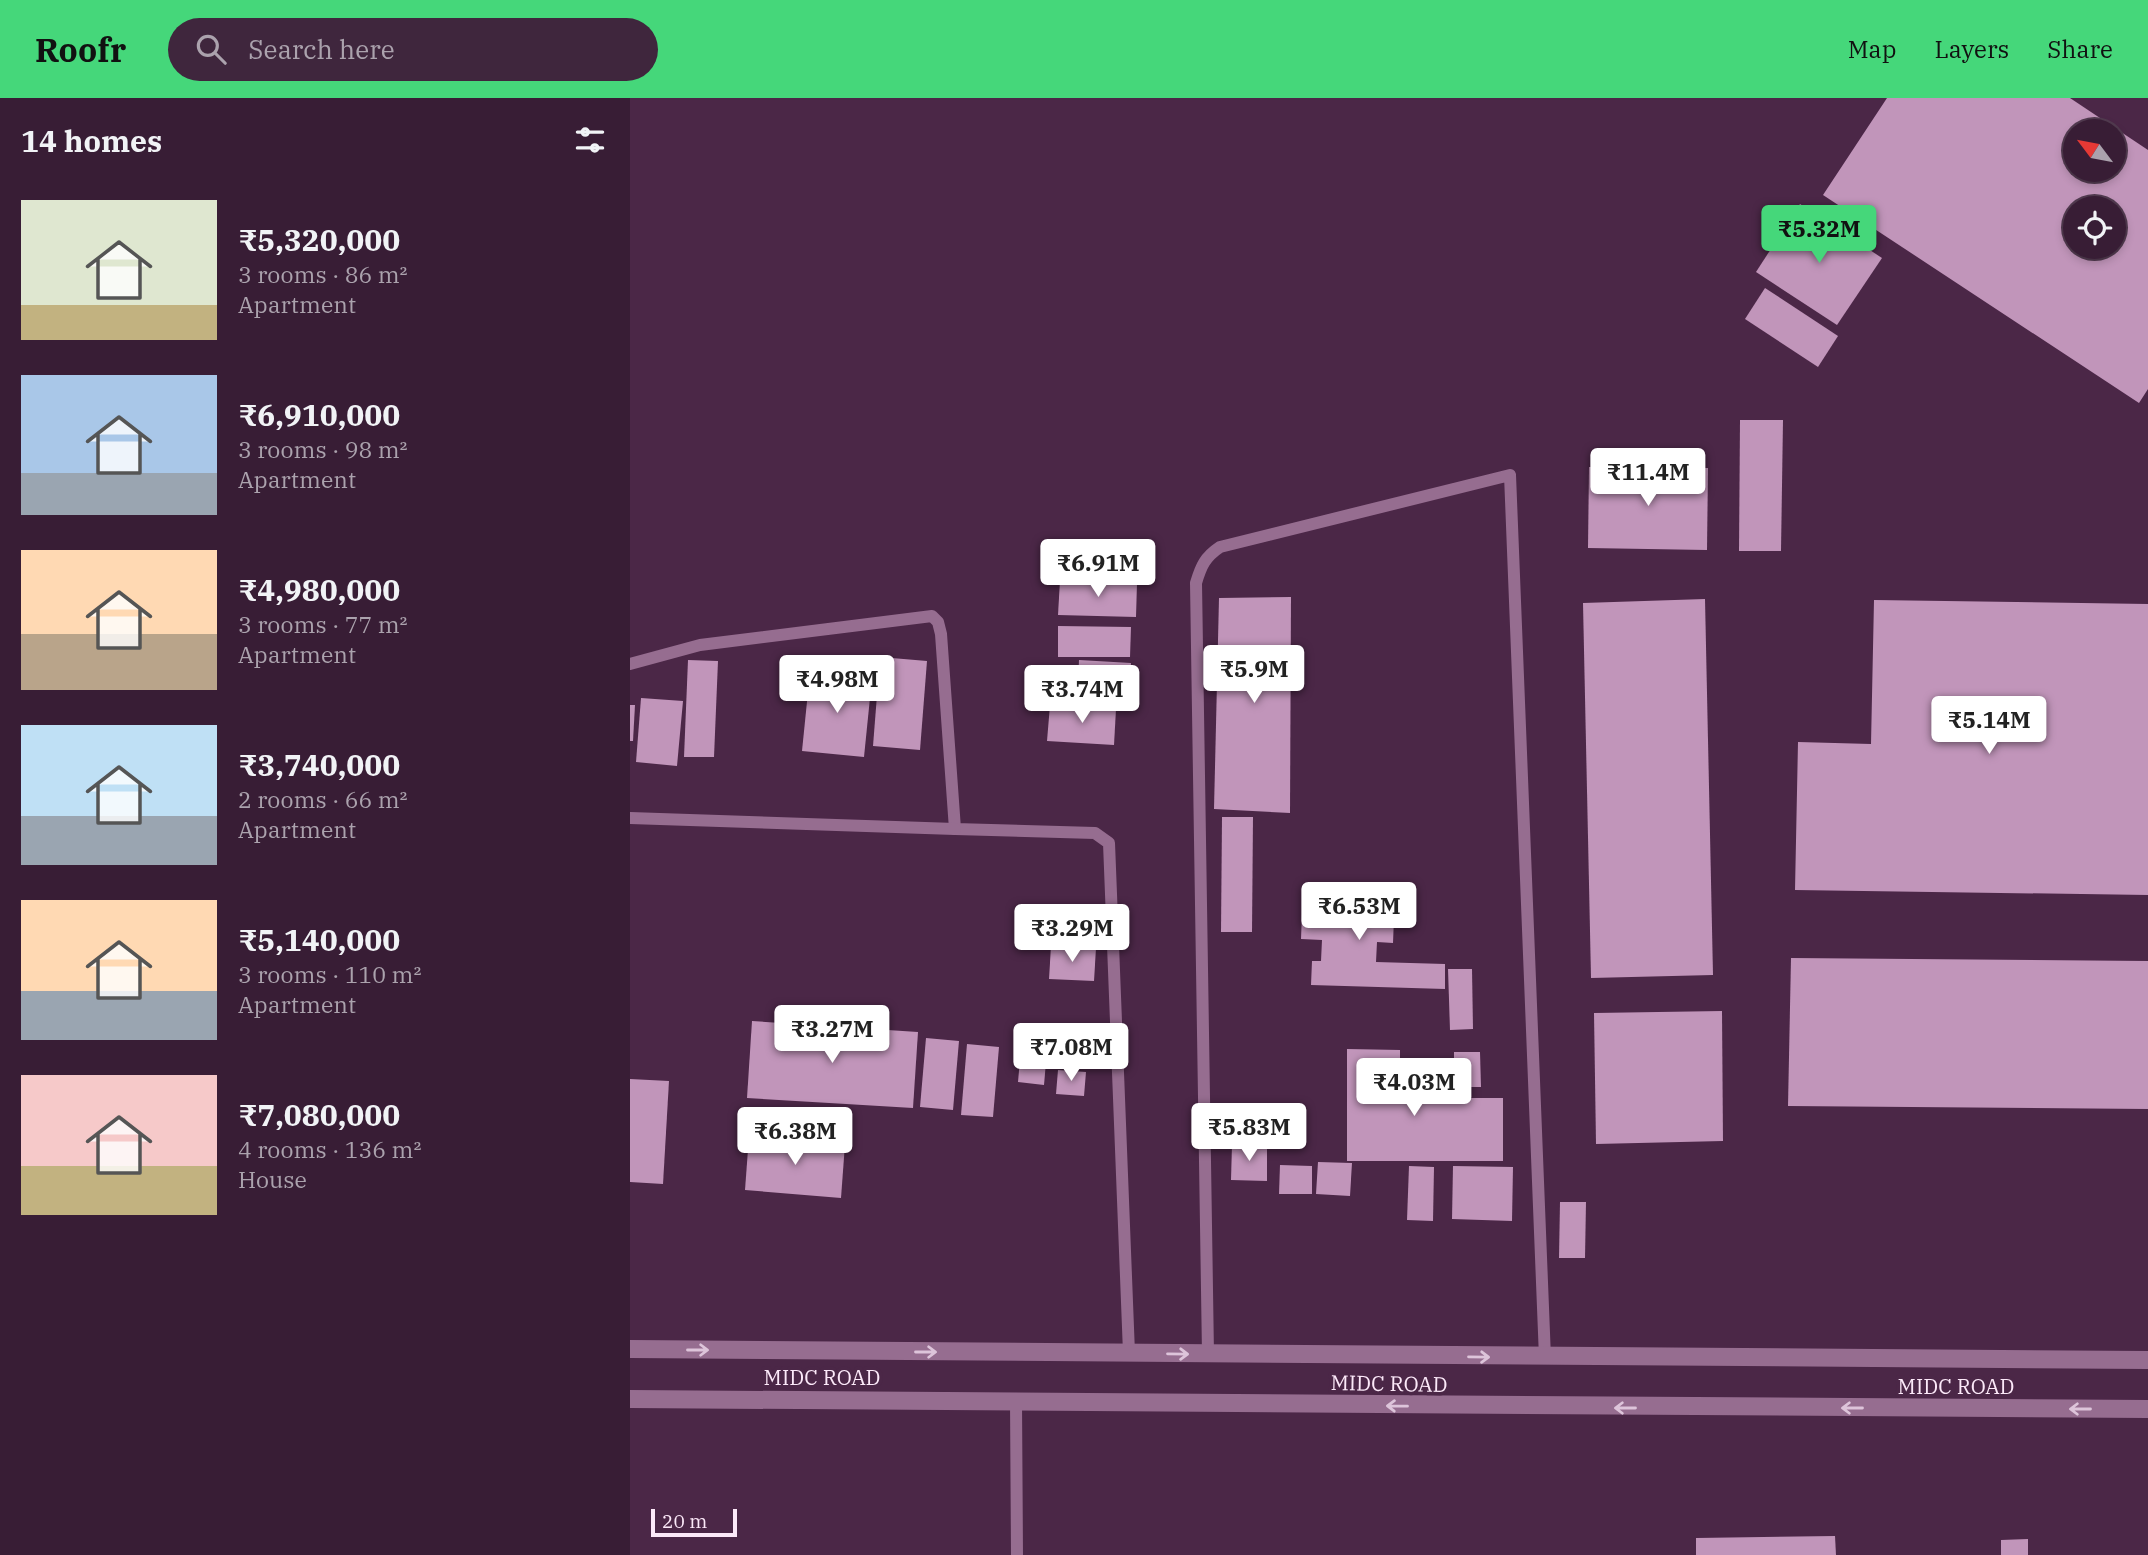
<!DOCTYPE html>
<html lang="en">
<head>
<meta charset="utf-8">
<style>
	:root { --surface:#381d35; --page:#3f263d; --text:#f1f3f6; --muted:#aba2ad; --line:#523b50; --accent:#45d77a }
	body { margin:0; font-family:"IBM Plex Serif",serif; background:var(--page); color:var(--text); height:100vh; display:flex; flex-direction:column; font-size:26px; white-space:nowrap }
	* { box-sizing:border-box; margin:0 }
	p { font-size:23px; color:var(--muted) }
	.icon { flex:none; width:38px; height:38px; fill:none; stroke:currentColor; stroke-width:2; stroke-linecap:round; stroke-linejoin:round }
	.map { position:relative; flex:1; overflow:hidden }
	.details { display:flex; flex-direction:column; background:var(--surface); width:630px }
	.details>* { flex:none }
	.needle { width:46px; rotate:302deg }
	.tools { position:absolute; left:1433px; top:21px; display:grid; gap:14px }
	.tools a { display:grid; place-items:center; width:63px; height:63px; border-radius:50%; background:var(--surface); box-shadow:0 4px 10px #0003,0 0 0 2px var(--line); font-size:35px }
	.scale { position:absolute; left:21px; bottom:18px; width:86px; box-sizing:border-box; padding-left:7px; border:4px solid #fce9f9; border-top:0; font-size:19px; line-height:24px; white-space:nowrap; color:#fce9f9; -webkit-text-stroke:5px #4b2747; paint-order:stroke }
	.price { position:absolute; translate:-50% -60px; padding:0 16px; border-radius:7px; background:#fff; color:#222; font-size:23px; line-height:46px; filter:drop-shadow(0 2px 4px #0008) }
	.price::after { content:''; position:absolute; left:50%; top:42px; width:21px; height:16px; margin-left:-10px; background:inherit; clip-path:polygon(0 0,100% 0,50% 100%) }
	.price.on { background:var(--accent); color:#111 }
	ul { padding:0; list-style:none }
	li { display:flex; align-items:center; gap:21px; height:175px; padding:0 21px }
	li span { display:grid; place-items:center; flex:none; width:196px; height:140px; border-radius:0px; color:#555 }
	li>.icon { margin-inline-start:auto }
	span .icon { width:84px; height:84px; fill:#fffc; stroke-width:1 }
	li b { font-size:30px }
	h2 { display:flex; justify-content:space-between; align-items:center; height:84px; padding:0 21px; font-size:30px }
	header { display:flex; align-items:center; gap:42px; box-sizing:border-box; height:98px; padding:0 35px; background:var(--accent); color:#111 }
	header strong { font-size:33px }
	nav { display:flex; gap:38px; margin-inline-start:auto; font-size:24px }
	.search { width:490px; height:63px; background:var(--page); display:flex; align-items:center; gap:18px; box-sizing:border-box; padding:0 24px; border-radius:38px; color:var(--muted); font-size:26px }
	main { display:flex; flex:1; min-height:0 }
	.map>svg:first-child { display:block }
</style>
</head>
<body>
<header>
<strong>Roofr</strong>
<div class="search"><svg class="icon" aria-label="search" viewBox="0 0 24 24"><circle cx="10" cy="10" r="6"/><path d="M15 15l6 6"/></svg>Search here</div>
<nav><a>Map</a><a>Layers</a><a>Share</a></nav>
</header>
<main>
<section class="details">
<h2>14 homes<svg class="icon" aria-label="filters" viewBox="0 0 24 24"><path d="M4 7h16M4 17h16"/><circle cx="9" cy="7" r="2"/><circle cx="15" cy="17" r="2"/></svg></h2>
<ul>
<li><span style="background:linear-gradient(#dfe7d0 75%,#c2b280 0)"><svg class="icon" aria-label="home" viewBox="0 0 24 24"><path d="M3 11l9-7 9 7M6 9v11h12V9"/></svg></span><div><b>₹5,320,000</b><p>3 rooms · 86 m²</p><p>Apartment</p></div></li>
<li><span style="background:linear-gradient(#a9c7e8 70%,#9aa5b1 0)"><svg class="icon" aria-label="home" viewBox="0 0 24 24"><path d="M3 11l9-7 9 7M6 9v11h12V9"/></svg></span><div><b>₹6,910,000</b><p>3 rooms · 98 m²</p><p>Apartment</p></div></li>
<li><span style="background:linear-gradient(#ffd9b3 60%,#b9a48a 0)"><svg class="icon" aria-label="home" viewBox="0 0 24 24"><path d="M3 11l9-7 9 7M6 9v11h12V9"/></svg></span><div><b>₹4,980,000</b><p>3 rooms · 77 m²</p><p>Apartment</p></div></li>
<li><span style="background:linear-gradient(#bfe0f5 65%,#9aa5b1 0)"><svg class="icon" aria-label="home" viewBox="0 0 24 24"><path d="M3 11l9-7 9 7M6 9v11h12V9"/></svg></span><div><b>₹3,740,000</b><p>2 rooms · 66 m²</p><p>Apartment</p></div></li>
<li><span style="background:linear-gradient(#ffd9b3 65%,#9aa5b1 0)"><svg class="icon" aria-label="home" viewBox="0 0 24 24"><path d="M3 11l9-7 9 7M6 9v11h12V9"/></svg></span><div><b>₹5,140,000</b><p>3 rooms · 110 m²</p><p>Apartment</p></div></li>
<li><span style="background:linear-gradient(#f6c9c9 65%,#c2b280 0)"><svg class="icon" aria-label="home" viewBox="0 0 24 24"><path d="M3 11l9-7 9 7M6 9v11h12V9"/></svg></span><div><b>₹7,080,000</b><p>4 rooms · 136 m²</p><p>House</p></div></li>
</ul>
</section>
<div class="map">
<svg width="1518" height="1457" viewBox="0 0 1518 1457">
	<rect width="100%" height="100%" fill="#4b2747"/>
	<g fill="#c195ba" fill-rule="evenodd">
		<path d="M1257,0h183l78,52v239l-9,14 -316,-208zM1446,33h38v39h-38zM1446,110h38v39h-38z"/>
		<polygon points="1170,106 1252,160 1207,227 1126,174"/>
		<polygon points="1135,190 1208,238 1188,269 1115,221"/>
		<polygon points="1110,322 1153,322 1151,453 1109,453"/>
		<polygon points="959,369 1078,370 1077,452 958,450"/>
		<polygon points="430,482 507,485 506,519 428,517"/>
		<polygon points="661,499 660,715 584,711 589,500"/>
		<polygon points="1075,501 1083,877 961,880 953,505"/>
		<polygon points="1244,502 1518,506 1518,797 1165,792 1168,644 1241,646"/>
		<polygon points="428,528 501,529 500,559 428,559"/>
		<polygon points="250,559 297,563 290,652 243,648"/>
		<polygon points="58,562 88,563 84,659 54,659"/>
		<polygon points="449,562 501,565 498,607 447,603"/>
		<polygon points="180,574 242,580 234,659 172,653"/>
		<polygon points="11,600 53,603 47,668 6,664"/>
		<polygon points="0,607 5,607 3,643 0,643"/>
		<polygon points="420,607 486,611 484,647 417,643"/>
		<polygon points="592,719 623,719 622,834 591,834"/>
		<polygon points="673,791 765,795 763,845 747,844 746,864 815,866 815,891 681,887 682,863 691,863 692,842 671,841"/>
		<polygon points="428,810 475,813 474,832 427,829"/>
		<polygon points="421,848 466,850 464,883 419,881"/>
		<polygon points="1161,860 1518,863 1518,1011 1158,1008"/>
		<polygon points="818,871 842,871 843,931 820,932"/>
		<polygon points="1092,913 1093,1043 966,1046 964,915"/>
		<polygon points="122,923 288,934 283,1010 117,1000"/>
		<polygon points="296,940 329,943 323,1012 290,1009"/>
		<polygon points="337,946 369,949 363,1019 331,1017"/>
		<polygon points="717,951 770,952 770,1000 873,1000 873,1063 717,1063"/>
		<polygon points="824,954 850,954 851,989 824,989"/>
		<polygon points="390,961 416,964 414,987 388,984"/>
		<polygon points="428,972 456,974 454,998 426,996"/>
		<polygon points="0,981 39,983 33,1086 0,1084"/>
		<polygon points="119,1038 215,1046 211,1100 115,1092"/>
		<polygon points="602,1047 637,1047 637,1083 601,1082"/>
		<polygon points="688,1064 722,1065 720,1098 686,1096"/>
		<polygon points="650,1067 682,1068 682,1096 649,1096"/>
		<polygon points="779,1068 804,1069 803,1123 777,1122"/>
		<polygon points="823,1068 883,1069 882,1123 822,1121"/>
		<polygon points="930,1104 956,1104 955,1160 929,1160"/>
		<polygon points="1205,1438 1206,1457 1066,1457 1066,1440"/>
		<polygon points="1398,1441 1398,1457 1371,1457 1371,1442"/>
	</g>
	<g fill="none" stroke-linecap="round" stroke-linejoin="round">
		<g stroke="#966d90" stroke-width="12">
			<polyline points="0,566 70,547 302,518 308,524 311,536 325,731 465,735 479,745 499,1255"/>
			<polyline points="0,720 325,731"/>
			<path d="M578,1256l-12,-771c5,-17 9,-26 24,-36l290,-72 35,883"/>
			<polyline points="386,1303 387,1457"/>
		</g>
		<g stroke="#966d90" stroke-width="18">
			<polyline points="0,1251 1518,1262"/>
			<polyline points="0,1301 1518,1311"/>
		</g>
	</g>
	<defs><path id="oneway-shaft" d="M-6 0H5M1.5-3L5.5 0L1.5 3" fill="none" stroke-width="1.6" stroke-linecap="round" stroke-linejoin="round" transform="scale(1.75)"/></defs>
	<g stroke="#ddc4da">
		<use href="#oneway-shaft" transform="translate(68 1252)"/>
		<use href="#oneway-shaft" transform="translate(296 1254)"/>
		<use href="#oneway-shaft" transform="translate(548 1256) rotate(1)"/>
		<use href="#oneway-shaft" transform="translate(849 1259) rotate(1)"/>
		<use href="#oneway-shaft" transform="translate(767 1308) rotate(-179)"/>
		<use href="#oneway-shaft" transform="translate(995 1310) rotate(-180)"/>
		<use href="#oneway-shaft" transform="translate(1222 1310) rotate(-180)"/>
		<use href="#oneway-shaft" transform="translate(1450 1311) rotate(-180)"/>
	</g>
	<g text-anchor="middle" dominant-baseline="central" stroke-width="7" stroke-linejoin="round" paint-order="stroke">
		<g font-size="21" fill="#fce9f9" stroke="#4b2747">
			<text x="192" y="1279">MIDC ROAD</text>
			<text transform="translate(759 1285) rotate(1)">MIDC ROAD</text>
			<text x="1326" y="1288">MIDC ROAD</text>
		</g>
	</g>
</svg>
<div class="tools">
<a><svg class="needle" viewBox="-14 -14 28 28"><path d="M0-13l5 13h-10z" fill="#e53935"/><path d="M0 13l5-13h-10z" fill="#aba2ad"/></svg></a>
<a><svg class="icon" aria-label="locate" viewBox="0 0 24 24"><circle cx="12" cy="12" r="6"/><path d="M12 2v4M12 18v4M2 12h4M18 12h4"/></svg></a>
</div>
<div class="scale">20 m</div>
<b class="price on" style="left:1189px;top:167px">₹5.32M</b>
<b class="price" style="left:1018px;top:410px">₹11.4M</b>
<b class="price" style="left:468px;top:501px">₹6.91M</b>
<b class="price" style="left:624px;top:607px">₹5.9M</b>
<b class="price" style="left:207px;top:617px">₹4.98M</b>
<b class="price" style="left:452px;top:627px">₹3.74M</b>
<b class="price" style="left:1359px;top:658px">₹5.14M</b>
<b class="price" style="left:729px;top:844px">₹6.53M</b>
<b class="price" style="left:442px;top:866px">₹3.29M</b>
<b class="price" style="left:202px;top:967px">₹3.27M</b>
<b class="price" style="left:441px;top:985px">₹7.08M</b>
<b class="price" style="left:784px;top:1020px">₹4.03M</b>
<b class="price" style="left:619px;top:1065px">₹5.83M</b>
<b class="price" style="left:165px;top:1069px">₹6.38M</b>
</div>
</main>
</body>
</html>
